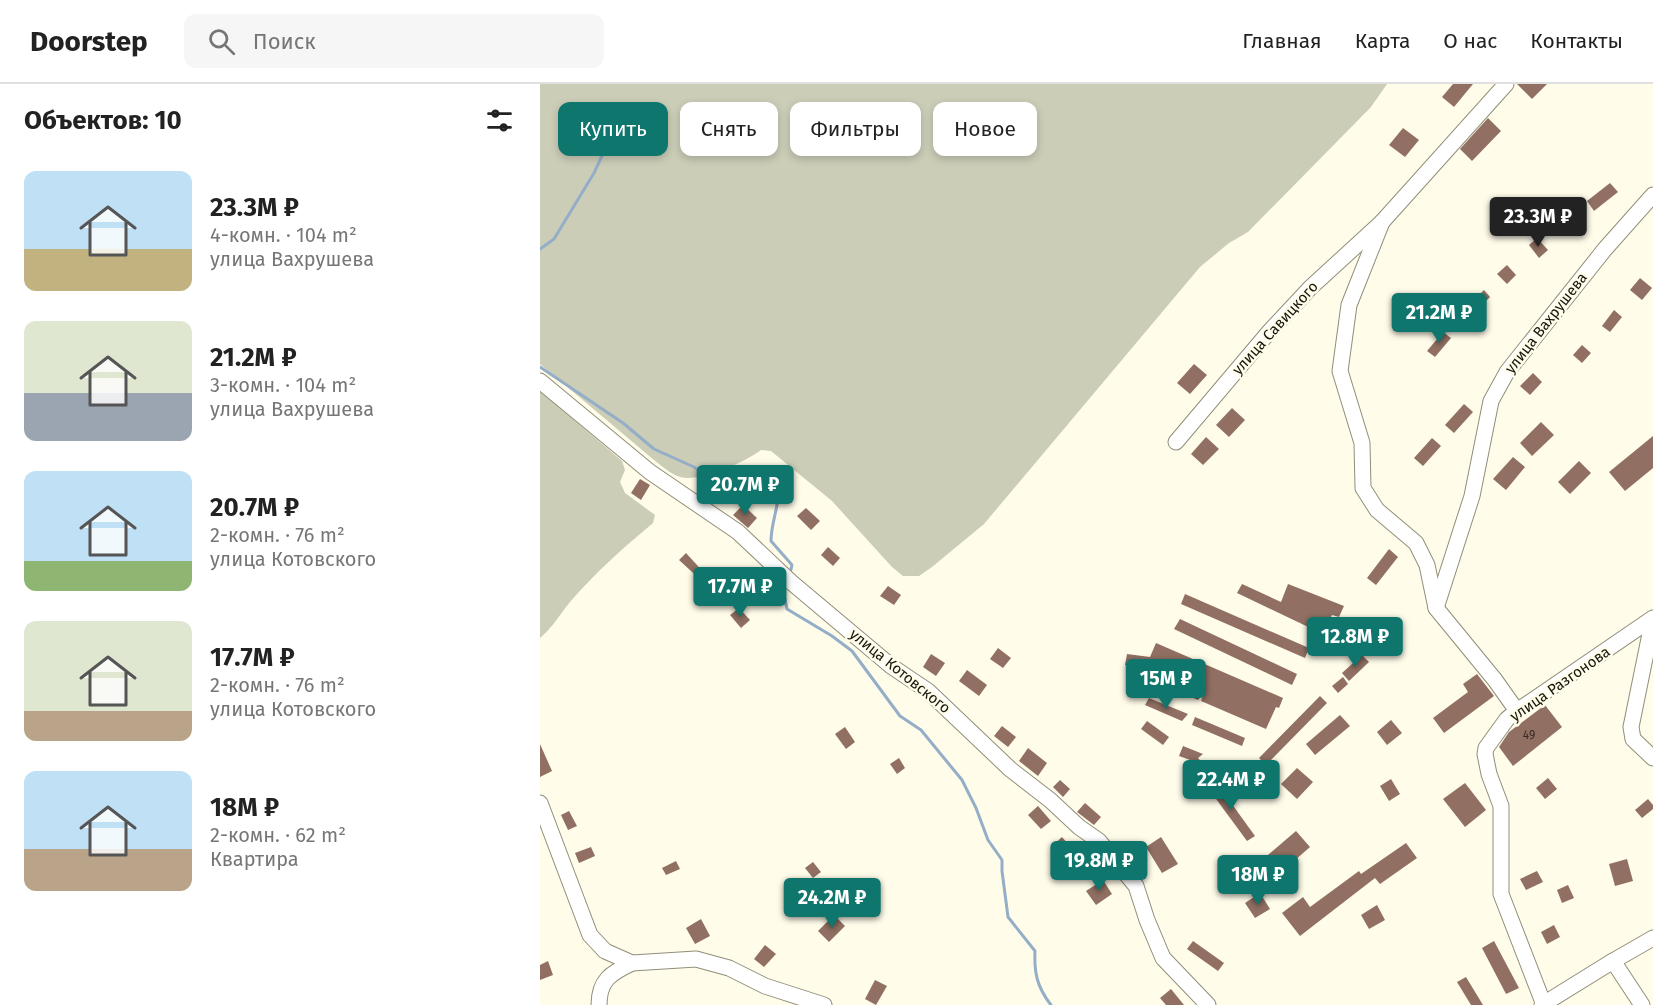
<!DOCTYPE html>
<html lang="ru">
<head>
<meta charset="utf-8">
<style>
	:root { --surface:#fff; --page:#f6f6f6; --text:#222; --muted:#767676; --line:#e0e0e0; --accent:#0f766e }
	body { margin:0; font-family:"Fira Sans",sans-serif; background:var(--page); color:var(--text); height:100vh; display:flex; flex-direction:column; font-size:22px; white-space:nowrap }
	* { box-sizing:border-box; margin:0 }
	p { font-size:20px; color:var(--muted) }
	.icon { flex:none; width:33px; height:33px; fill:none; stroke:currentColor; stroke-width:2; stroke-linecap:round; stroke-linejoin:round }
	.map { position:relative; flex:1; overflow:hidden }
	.details { display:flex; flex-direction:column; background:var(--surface); width:540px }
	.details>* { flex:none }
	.banner { position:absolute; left:18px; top:18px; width:570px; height:54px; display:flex; gap:12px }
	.price { position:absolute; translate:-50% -51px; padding:0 14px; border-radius:6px; background:var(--accent); color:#fff; font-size:20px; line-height:39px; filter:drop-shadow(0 2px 3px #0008) }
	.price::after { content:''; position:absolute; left:50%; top:36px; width:18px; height:14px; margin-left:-9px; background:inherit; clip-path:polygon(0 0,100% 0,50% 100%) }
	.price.selected { background:#222; color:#fff }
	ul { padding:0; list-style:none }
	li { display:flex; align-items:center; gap:18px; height:150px; padding:0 24px }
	li span { display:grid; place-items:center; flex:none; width:168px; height:120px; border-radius:12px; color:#555 }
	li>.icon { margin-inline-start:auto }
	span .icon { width:72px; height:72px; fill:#fffc; stroke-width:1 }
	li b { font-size:26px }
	h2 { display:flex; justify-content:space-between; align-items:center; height:72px; padding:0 24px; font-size:26px }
	.tag { padding:0 21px; border-radius:12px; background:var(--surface); box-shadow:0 3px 9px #0003; font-size:21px; line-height:54px }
	.tag.selected { background:var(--accent); color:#fff }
	header { display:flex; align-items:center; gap:36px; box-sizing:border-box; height:84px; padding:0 30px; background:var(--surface); border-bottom:2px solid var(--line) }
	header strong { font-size:28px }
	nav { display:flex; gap:33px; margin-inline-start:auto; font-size:21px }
	.search { width:420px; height:54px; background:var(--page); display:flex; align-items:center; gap:15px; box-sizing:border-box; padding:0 21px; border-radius:12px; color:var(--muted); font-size:22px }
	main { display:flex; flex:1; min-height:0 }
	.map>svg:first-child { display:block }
</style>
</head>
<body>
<header>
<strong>Doorstep</strong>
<div class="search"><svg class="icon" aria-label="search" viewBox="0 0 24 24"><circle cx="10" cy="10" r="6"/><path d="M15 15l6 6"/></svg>Поиск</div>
<nav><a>Главная</a><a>Карта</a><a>О нас</a><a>Контакты</a></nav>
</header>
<main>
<section class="details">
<h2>Объектов: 10<svg class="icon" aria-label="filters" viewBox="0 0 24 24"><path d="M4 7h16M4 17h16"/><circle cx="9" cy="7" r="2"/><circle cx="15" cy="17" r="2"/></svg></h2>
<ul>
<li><span style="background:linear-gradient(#bfe0f5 65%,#c2b280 0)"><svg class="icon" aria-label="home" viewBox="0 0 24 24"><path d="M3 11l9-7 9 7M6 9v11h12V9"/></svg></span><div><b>23.3M ₽</b><p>4-комн. · 104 m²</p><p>улица Вахрушева</p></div></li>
<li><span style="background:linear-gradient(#dfe7d0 60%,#9aa5b1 0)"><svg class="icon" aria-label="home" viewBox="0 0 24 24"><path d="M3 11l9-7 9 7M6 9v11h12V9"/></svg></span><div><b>21.2M ₽</b><p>3-комн. · 104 m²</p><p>улица Вахрушева</p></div></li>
<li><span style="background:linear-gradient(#bfe0f5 75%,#8fb573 0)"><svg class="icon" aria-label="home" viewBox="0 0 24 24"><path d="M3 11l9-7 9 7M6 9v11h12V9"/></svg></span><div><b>20.7M ₽</b><p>2-комн. · 76 m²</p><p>улица Котовского</p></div></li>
<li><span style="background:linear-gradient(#dfe7d0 75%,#b9a48a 0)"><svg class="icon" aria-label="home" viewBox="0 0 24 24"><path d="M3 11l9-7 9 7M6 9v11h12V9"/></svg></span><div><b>17.7M ₽</b><p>2-комн. · 76 m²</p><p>улица Котовского</p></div></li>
<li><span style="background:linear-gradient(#bfe0f5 65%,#b9a48a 0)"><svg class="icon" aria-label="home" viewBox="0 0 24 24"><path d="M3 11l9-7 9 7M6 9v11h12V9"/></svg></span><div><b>18M ₽</b><p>2-комн. · 62 m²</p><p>Квартира</p></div></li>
</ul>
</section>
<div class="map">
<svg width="1113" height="921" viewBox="0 0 1113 921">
	<rect width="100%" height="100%" fill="#fffcea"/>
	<g fill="#cbcdb7">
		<path d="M0,0h847l-16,23 -123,125 -19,11 -29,24 -216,257 -52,43 -13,9h-16l-11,-9 -60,-66 -61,-50 -10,-1c-16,12 -53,28 -74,28 -12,0 -24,-11 -33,-18l-114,-96z"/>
		<path d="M0,307l82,70 3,9 -5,12 5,11 30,22 -2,8c-30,25 -58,50 -83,79 -10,12 -17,25 -30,36z"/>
	</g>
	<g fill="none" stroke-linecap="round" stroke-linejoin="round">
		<g stroke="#94aec7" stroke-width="3">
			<polyline points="0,165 14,155 54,89 73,48 104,21"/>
			<path d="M0,283l83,56 31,26 40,18 18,13h12l26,-12 25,9c9,21 -4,41 -4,64l21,24 -2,8"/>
			<path d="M242,501l5,24 45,27 20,15 48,65 21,14 41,50 14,28 12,32 14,20v11l6,46 27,34c-1,22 2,36 16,54"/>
		</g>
	</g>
	<g fill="#917063">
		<polygon points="913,0 933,0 914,23 902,13"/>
		<polygon points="977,0 1007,0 992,15"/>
		<polygon points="948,34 961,47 932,77 920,65"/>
		<polygon points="863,44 879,56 865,73 849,61"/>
		<polygon points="1070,99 1078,108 1054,127 1047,117"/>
		<polygon points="1031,128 1038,135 1028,144 1022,136"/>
		<polygon points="997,154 1008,166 999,174 989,161"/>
		<polygon points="967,181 976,191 967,200 957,190"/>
		<polygon points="1100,194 1112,204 1102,216 1090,206"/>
		<polygon points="944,206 950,213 927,236 920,229"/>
		<polygon points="1074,226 1082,233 1070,248 1062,242"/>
		<polygon points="903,248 911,254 895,273 887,267"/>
		<polygon points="1042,261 1051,269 1042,279 1033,271"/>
		<polygon points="654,280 667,291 650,310 637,299"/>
		<polygon points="993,289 1002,298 990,311 980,302"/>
		<polygon points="924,320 933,328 914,349 905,341"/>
		<polygon points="692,324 705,336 689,353 676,341"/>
		<polygon points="1001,338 1014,351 992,372 980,359"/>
		<polygon points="1113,352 1113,384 1085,407 1069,388"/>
		<polygon points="666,353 679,365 663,381 651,370"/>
		<polygon points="892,354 901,362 883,382 874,374"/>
		<polygon points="973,373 985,383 966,406 953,395"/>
		<polygon points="1039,377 1051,389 1030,410 1018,398"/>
		<polygon points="100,395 110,401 101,416 91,409"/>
		<polygon points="203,421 217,434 208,444 193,431"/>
		<polygon points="266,424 280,437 271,446 257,432"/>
		<polygon points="288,463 300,474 293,482 281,471"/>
		<polygon points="849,465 858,473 836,501 827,494"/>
		<polygon points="146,469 167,492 173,486 186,498 175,509 139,476"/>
		<polygon points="702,500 741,518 748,500 804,522 799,533 792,531 783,550 697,509"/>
		<polygon points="348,502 361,511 354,521 340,512"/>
		<polygon points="645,510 769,564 765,574 641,520"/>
		<polygon points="199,524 210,536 201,544 190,531"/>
		<polygon points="640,535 757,590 752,601 634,545"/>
		<polygon points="616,559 743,614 739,624 736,623 726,645 661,617 664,609 658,616 609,595 614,585 585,581 587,570 610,573"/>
		<polygon points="458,564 471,574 463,584 450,575"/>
		<polygon points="391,570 405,579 396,592 383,583"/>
		<polygon points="822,571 829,578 809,597 802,589"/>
		<polygon points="427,586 447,601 439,612 419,597"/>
		<polygon points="937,590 954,612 904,649 893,634 928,608 923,600"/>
		<polygon points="803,593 808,600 798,609 792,602"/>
		<polygon points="780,612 787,619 726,681 719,674"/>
		<polygon points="609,614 648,630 642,637 605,621"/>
		<polygon points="1005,621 1022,643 973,682 959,663 969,648"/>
		<polygon points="800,631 810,642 775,671 766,660"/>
		<polygon points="655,633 705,654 702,662 652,641"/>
		<polygon points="851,636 862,649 847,661 837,648"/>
		<polygon points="607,637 629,653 623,661 601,645"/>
		<polygon points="462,642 476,653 468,663 454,652"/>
		<polygon points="305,643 315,658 306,665 295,650"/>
		<polygon points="0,660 12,687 0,693"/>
		<polygon points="643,662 663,670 658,674 664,681 639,672"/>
		<polygon points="488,664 507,679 498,692 479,677"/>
		<polygon points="359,674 365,684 357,690 350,680"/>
		<polygon points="696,684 713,704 704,712 687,691"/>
		<polygon points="757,684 773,698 757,715 741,700"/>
		<polygon points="1008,694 1017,705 1005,715 996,704"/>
		<polygon points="851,695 860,710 849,717 840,702"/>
		<polygon points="520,696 530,705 523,713 513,703"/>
		<polygon points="676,698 715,752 707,757 668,704"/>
		<polygon points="925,699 946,726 925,743 903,715"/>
		<polygon points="1108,715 1113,721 1113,725 1102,734 1095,726"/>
		<polygon points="545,719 561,733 554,741 537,728"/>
		<polygon points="498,722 511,737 501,745 488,731"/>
		<polygon points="29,727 37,742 28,746 21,731"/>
		<polygon points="756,747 770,763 715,811 701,794"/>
		<polygon points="522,753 537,770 528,779 512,762"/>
		<polygon points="621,753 638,780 622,789 606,763"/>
		<polygon points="866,759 877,774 840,800 835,794 760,852 742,829 763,813 770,823 819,787 821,790"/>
		<polygon points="51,763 55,772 39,779 35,769"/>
		<polygon points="1087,775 1093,797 1075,802 1069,780"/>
		<polygon points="136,777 140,785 126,791 122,784"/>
		<polygon points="273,778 281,788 273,794 265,784"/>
		<polygon points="997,787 1003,798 986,806 980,795"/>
		<polygon points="563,796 572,810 556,821 546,807"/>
		<polygon points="1028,801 1034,814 1022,819 1017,806"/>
		<polygon points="720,809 730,825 715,834 705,819"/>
		<polygon points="837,821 845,836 829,845 821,831"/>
		<polygon points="294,831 305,842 289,858 278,847"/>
		<polygon points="161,835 170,852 155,860 146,844"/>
		<polygon points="1014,841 1020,853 1007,860 1001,848"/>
		<polygon points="653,857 684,879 678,887 647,865"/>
		<polygon points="954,857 979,904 966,910 942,864"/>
		<polygon points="225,861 236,870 224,883 214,875"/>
		<polygon points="8,877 13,891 0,896 0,881"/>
		<polygon points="926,893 943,921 931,921 917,898"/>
		<polygon points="335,896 347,902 336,921 325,915"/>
		<polygon points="631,905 644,921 626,921 620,914"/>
	</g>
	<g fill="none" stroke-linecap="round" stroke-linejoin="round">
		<defs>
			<g id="minor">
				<polyline points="842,138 809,221 800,287 822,359 823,404 837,426 876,459 887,481 896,524 955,596 977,627"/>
				<polyline points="0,297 110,388 198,448 251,498 351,582 388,607 470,685 510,716 539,743 559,757 596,802 607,836 623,874 668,921"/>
				<polyline points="636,358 729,248 770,204 842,138 966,0"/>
				<polyline points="896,524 932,412 951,317 967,288 1065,165 1113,111"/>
				<polyline points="1113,535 1091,643 1093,655 1113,674"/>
				<polyline points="0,719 50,851 65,867 92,879 156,875 189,884 225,902 284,921"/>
				<polyline points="1073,877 1113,854"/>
				<path d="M59,921c0,-25 12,-32 33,-42"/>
				<polyline points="1002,921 1073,877 1102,921"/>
				<polyline points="1004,921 961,810 961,722 949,690 945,670 946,664 967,635 977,627 1113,534"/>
			</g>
		</defs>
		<use href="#minor" stroke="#918e79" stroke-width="17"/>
		<use href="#minor" stroke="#fff" stroke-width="15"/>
	</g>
	<g text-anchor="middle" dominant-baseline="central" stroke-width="5" stroke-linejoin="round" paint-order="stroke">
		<g font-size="12" fill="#362c23">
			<text x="989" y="651">49</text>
		</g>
		<g font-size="15" fill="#17160e" stroke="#fffcea">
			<text transform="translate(1006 239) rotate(-52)">улица Вахрушева</text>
			<text transform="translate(735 244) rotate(-48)">улица Савицкого</text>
			<text transform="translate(360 587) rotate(39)">улица Котовского</text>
			<text transform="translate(1020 600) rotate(-35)">улица Разгонова</text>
		</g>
	</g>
</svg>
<b class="price selected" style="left:998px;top:164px">23.3M ₽</b>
<b class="price" style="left:899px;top:260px">21.2M ₽</b>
<b class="price" style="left:205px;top:432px">20.7M ₽</b>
<b class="price" style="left:200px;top:534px">17.7M ₽</b>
<b class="price" style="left:815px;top:584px">12.8M ₽</b>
<b class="price" style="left:626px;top:626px">15M ₽</b>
<b class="price" style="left:691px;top:727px">22.4M ₽</b>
<b class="price" style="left:559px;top:808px">19.8M ₽</b>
<b class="price" style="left:718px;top:822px">18M ₽</b>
<b class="price" style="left:292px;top:845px">24.2M ₽</b>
<div class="banner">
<a class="tag selected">Купить</a>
<a class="tag">Снять</a>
<a class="tag">Фильтры</a>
<a class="tag">Новое</a>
</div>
</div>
</main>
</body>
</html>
